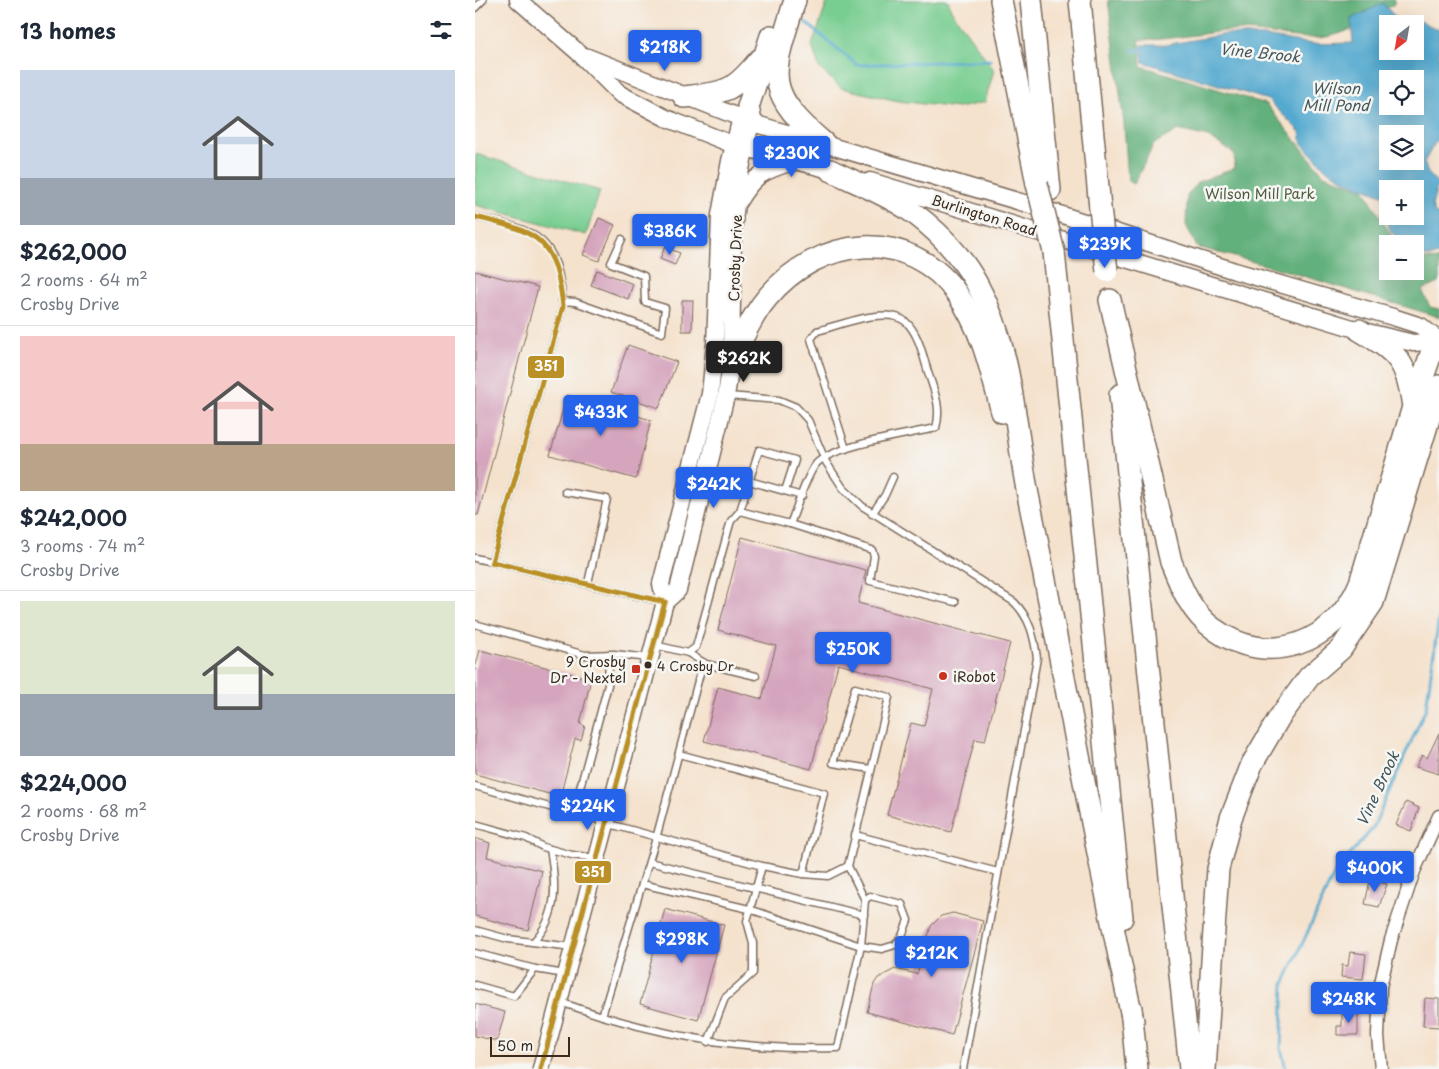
<!DOCTYPE html>
<html lang="en">
<head>
<meta charset="utf-8">
<style>
	:root { --surface:#fff; --page:#f6f6f7; --text:#1f2937; --muted:#747a83; --line:#e0e1e3; --accent:#2563eb }
	body { margin:0; font-family:"Playpen Sans",sans-serif; background:var(--page); color:var(--text); height:100vh; display:flex; flex-direction:column; font-size:19px; white-space:nowrap }
	* { box-sizing:border-box; margin:0 }
	p { font-size:16px; color:var(--muted) }
	.icon { flex:none; width:28px; height:28px; fill:none; stroke:currentColor; stroke-width:2; stroke-linecap:round; stroke-linejoin:round }
	.map { position:relative; flex:1; overflow:hidden }
	.drawer { display:flex; flex-direction:column; background:var(--surface); width:475px }
	.drawer>* { flex:none }
	.needle { width:32px; rotate:211deg }
	.controls { position:absolute; left:904px; top:15px; display:grid; gap:10px }
	.controls a { display:grid; place-items:center; width:45px; height:45px; border-radius:0px; background:var(--surface); box-shadow:0 5px 20px #0002; font-size:25px }
	.scale { position:absolute; left:15px; bottom:12px; width:80px; box-sizing:border-box; padding-left:5px; border:2px solid #3b2a1e; border-top:0; font-size:14px; line-height:18px; white-space:nowrap; color:#3b2a1e; -webkit-text-stroke:4px #f6f6f2; paint-order:stroke }
	.price { position:absolute; translate:-50% -42px; padding:0 11px; border-radius:5px; background:var(--accent); color:#fff; font-size:16px; line-height:32px; filter:drop-shadow(0 1px 2px #0008) }
	.price::after { content:''; position:absolute; left:50%; top:30px; width:15px; height:11px; margin-left:-8px; background:inherit; clip-path:polygon(0 0,100% 0,50% 100%) }
	.price.selected { background:#222; color:#fff }
	ul { padding:0; list-style:none }
	li { display:grid; align-content:center; gap:10px; height:265px; padding:0 20px }
	li+li { border-top:1px solid var(--line) }
	li span { display:grid; place-items:center; height:155px; border-radius:0px; color:#555 }
	li>.icon { margin-inline-start:auto }
	span .icon { width:90px; height:90px; fill:#fffc; stroke-width:1 }
	li b { font-size:21px }
	h2 { display:flex; justify-content:space-between; align-items:center; height:60px; padding:0 20px; font-size:21px }
	main { display:flex; flex:1; min-height:0 }
	.map>svg:first-child { display:block }
</style>
</head>
<body>
<main>
<section class="drawer">
<h2>13 homes<svg class="icon" aria-label="filters" viewBox="0 0 24 24"><path d="M4 7h16M4 17h16"/><circle cx="9" cy="7" r="2"/><circle cx="15" cy="17" r="2"/></svg></h2>
<ul>
<li><span style="background:linear-gradient(#c9d6e8 70%,#9aa5b1 0)"><svg class="icon" aria-label="home" viewBox="0 0 24 24"><path d="M3 11l9-7 9 7M6 9v11h12V9"/></svg></span><div><b>$262,000</b><p>2 rooms · 64 m²</p><p>Crosby Drive</p></div></li>
<li><span style="background:linear-gradient(#f6c9c9 70%,#b9a48a 0)"><svg class="icon" aria-label="home" viewBox="0 0 24 24"><path d="M3 11l9-7 9 7M6 9v11h12V9"/></svg></span><div><b>$242,000</b><p>3 rooms · 74 m²</p><p>Crosby Drive</p></div></li>
<li><span style="background:linear-gradient(#dfe7d0 60%,#9aa5b1 0)"><svg class="icon" aria-label="home" viewBox="0 0 24 24"><path d="M3 11l9-7 9 7M6 9v11h12V9"/></svg></span><div><b>$224,000</b><p>2 rooms · 68 m²</p><p>Crosby Drive</p></div></li>
</ul>
</section>
<div class="map">
<svg width="964" height="1069" viewBox="0 0 964 1069">
	<rect width="100%" height="100%" fill="#f6f6f2"/>
	<filter id="ink" filterUnits="userSpaceOnUse"><feTurbulence type="fractalNoise" baseFrequency=".02" numOctaves="2"/><feDisplacementMap in="SourceGraphic" scale="10" xChannelSelector="R" yChannelSelector="G"/><feConvolveMatrix kernelMatrix="1 2 1 2 8 2 1 2 1" color-interpolation-filters="sRGB"/></filter>
	<filter id="wash" filterUnits="userSpaceOnUse"><feTurbulence type="fractalNoise" baseFrequency=".0096" numOctaves="4" result="noise"/><feDisplacementMap in="SourceGraphic" scale="20" xChannelSelector="R" yChannelSelector="G"/><feGaussianBlur stdDeviation="1.12" result="paint"/><feColorMatrix in="noise" values="0 0 0 0 0 0 0 0 0 0 0 0 0 0 0 0 0 1.4 0 .05"/><feComposite in="paint" operator="in"/></filter>
	<g filter="url(#wash)">
		<rect width="100%" height="100%" fill="#f5e2cd"/>
		<g fill="#78cd91" stroke="#5a7c58">
			<polygon points="353,0 473,0 476,10 519,70 510,102 483,108 423,101 366,88 344,68 337,45"/>
			<polygon points="1,154 125,191 111,235 0,205"/>
		</g>
		<path fill="#62b07b" stroke="#4e6d4c" d="M633,0h286v4c-25,15 -50,34 -80,34 -29,0 -58,-9 -88,-7 -29,3 -57,9 -87,9l2,26 125,38 58,71 40,14 32,55h-9v27h28v-13l24,2v23l-17,7 8,17 9,2v8l-159,-48 -83,-22 -11,-22 1,-29 11,-14 37,-14 -1,-15 -26,-16 -30,-7 -24,14 -20,40 -6,-3 -4,-57z"/>
		<path fill="#53a9cf" stroke="#476a76" fill-rule="evenodd" d="M908,3l16,19 15,-4 25,12v106l-15,26 4,11 10,11 -6,22 3,7 4,2v40l-10,2 -14,-4v-9h-12l-11,-11 -11,-21 6,-3v7h28v-27h-28v8l-41,-16 -19,-11 -25,-26 -2,-12 -32,-32 -125,-38 -2,-17h24l62,-11 37,2 49,8 40,-1 -2,-24zM912,24h28v27h-28zM912,79h28v27h-28zM912,134h28v27h-28z"/>
		<g fill="none" stroke-linecap="round" stroke-linejoin="round">
			<g stroke="#53a9cf" stroke-width="3">
				<polyline points="330,22 382,65 515,60"/>
				<polyline points="657,50 669,50"/>
				<polyline points="811,1069 806,1049 809,984 860,872 898,828 951,708 964,617"/>
			</g>
		</g>
		<g id="blocks">
			<g fill="#d5a5be">
				<polygon points="124,218 140,225 124,261 108,255"/>
				<polygon points="190,247 205,253 200,265 185,259"/>
				<polygon points="122,270 158,284 153,299 116,285"/>
				<polygon points="0,271 63,287 3,515 0,515"/>
				<polygon points="207,300 218,300 217,331 207,331"/>
				<polygon points="153,345 202,362 184,408 136,392"/>
				<polygon points="92,395 176,420 161,479 75,455"/>
				<polygon points="267,537 391,570 383,603 535,643 510,741 500,739 476,832 412,815 436,723 449,726 458,689 363,664 336,769 229,741 243,687 287,699 301,646 243,630"/>
				<polygon points="5,650 116,679 105,724 110,726 106,740 100,739 85,797 0,774 0,669"/>
				<polygon points="964,733 964,774 941,767 947,755 952,758"/>
				<polygon points="931,802 944,808 936,831 921,825"/>
				<polygon points="0,838 15,843 12,857 67,871 53,930 0,916"/>
				<polygon points="895,880 912,884 904,907 890,904"/>
				<polygon points="190,909 249,925 223,1020 165,1004"/>
				<polygon points="478,913 508,921 477,1035 392,1012 399,984 403,978 420,969 442,974 456,926 466,916"/>
				<polygon points="875,952 891,954 888,979 866,977 867,965 873,966"/>
				<polygon points="950,998 964,999 964,1027 948,1026"/>
				<polygon points="0,1004 30,1012 22,1041 0,1036"/>
				<polygon points="883,1012 883,1035 862,1035 862,1026 867,1026 867,1013"/>
			</g>
		</g>
	</g>
	<g filter="url(#ink)">
		<use href="#blocks" fill-opacity="0" stroke="#7c6a5b" stroke-width="1"/>
		<g fill="none" stroke-linecap="round" stroke-linejoin="round">
			<defs>
				<g id="lane">
					<polyline points="0,8 8,0"/>
					<path d="M0,217c64,14 83,20 88,89l-71,256"/>
					<polyline points="87,301 100,302 187,333 190,308 170,302 169,276 136,263 147,239"/>
					<path d="M252,396l52,4 17,7 12,13 18,42 17,26 19,18 152,96c16,16 20,34 23,56l-74,411"/>
					<polyline points="274,481 327,496"/>
					<path d="M310,491l10,-31 -36,-10 -19,61 50,13c7,-16 15,-46 26,-60 15,-18 93,-30 120,-36 6,-21 -2,-37 -8,-56 -5,-16 -9,-38 -22,-50 -19,-17 -68,4 -89,9l-6,8 35,110"/>
					<polyline points="90,492 132,499 113,583"/>
					<polyline points="397,514 410,495 418,477"/>
					<polyline points="315,524 397,550 399,556 395,581 480,602"/>
					<polyline points="0,558 189,602"/>
					<polyline points="0,624 110,655 139,654 174,658"/>
					<polyline points="180,645 213,653 221,647 253,531 256,521 265,511"/>
					<polyline points="213,653 231,664 281,676"/>
					<polyline points="204,754 349,793 328,874"/>
					<polyline points="0,786 85,810 99,810 131,823 287,866 328,874 353,876 373,866"/>
					<polyline points="99,810 133,685 134,654"/>
					<polyline points="0,824 51,838 68,847 97,855 121,858"/>
					<polyline points="380,835 523,872"/>
					<polyline points="174,862 389,915"/>
					<polyline points="167,884 274,909 386,946 407,949 420,945 427,936 433,920 427,904 395,896 390,900"/>
					<polyline points="0,930 33,939 97,947"/>
					<path d="M59,941c25,-26 22,-59 16,-92"/>
					<polyline points="0,953 60,969 90,974"/>
					<polyline points="0,985 39,996 60,969"/>
					<path d="M85,1002c93,33 179,49 278,46l23,-102 4,-46 -17,-34 41,-169 -34,-9 -22,75 38,6"/>
					<polyline points="127,1016 182,835 228,662"/>
					<polyline points="233,1042 250,998 278,973 278,943 272,921 287,866"/>
				</g>
				<polyline id="street" points="906,1069 903,1036 905,987 916,940 939,871 964,816"/>
				<g id="secondary">
					<polyline points="43,0 104,53 145,94 191,118 259,145 367,173"/>
					<polyline points="110,56 281,124 566,208 760,271 918,317 946,326 964,341"/>
					<polyline points="395,181 884,330 938,343 964,341"/>
					<path d="M263,202c16,-27 25,-31 54,-40"/>
					<polyline points="190,602 203,590 251,396 256,364 258,232 263,183 276,122"/>
					<polyline points="66,1069 190,602 186,584 235,394 240,345 245,215 255,161 266,118"/>
				</g>
				<g id="highway">
					<path d="M320,0c-22,74 -35,89 30,144"/>
					<polyline points="526,0 562,184"/>
					<polyline points="556,0 575,190"/>
					<polyline points="605,0 625,208"/>
					<path d="M209,97c42,-5 48,-4 75,-37"/>
					<polyline points="276,122 273,107 296,36"/>
					<path d="M355,170c25,12 53,23 76,38 28,18 56,48 71,76 36,65 37,140 51,211 36,175 66,351 105,526"/>
					<polyline points="579,252 647,918"/>
					<path d="M635,300l61,262c10,25 20,51 43,67 54,40 122,14 146,-46l53,-176c-6,-46 -15,-54 -54,-77"/>
					<path d="M256,364c10,-23 20,-47 36,-66 51,-62 142,-73 191,-3 25,36 33,76 44,117"/>
					<polyline points="645,395 715,1069"/>
					<polyline points="939,403 956,354 964,341"/>
					<polyline points="656,1008 662,1069"/>
					<polyline points="730,1069 743,869 756,818 777,764 804,718 834,677 866,649 898,602 964,386"/>
				</g>
			</defs>
			<use href="#lane" stroke="#7c6a5b" stroke-width="9"/>
			<use href="#street" stroke="#7c6a5b" stroke-width="15"/>
			<use href="#secondary" stroke="#7c6a5b" stroke-width="19"/>
			<use href="#highway" stroke="#7c6a5b" stroke-width="24"/>
			<use href="#lane" stroke="#fff" stroke-width="6"/>
			<use href="#street" stroke="#fff" stroke-width="12"/>
			<use href="#secondary" stroke="#fff" stroke-width="16"/>
			<use href="#highway" stroke="#fff" stroke-width="21"/>
			<defs>
				<g id="highway-bridge">
					<polyline points="562,184 579,252"/>
					<polyline points="625,208 632,271"/>
				</g>
			</defs>
			<use href="#highway-bridge" stroke="#7c6a5b" stroke-width="24" stroke-linecap="butt"/>
			<use href="#highway-bridge" stroke="#fff" stroke-width="21"/>
			<defs>
				<g id="bus-1">
					<path d="M0,217c64,15 80,21 88,89l-71,256"/>
					<polyline points="17,562 190,602"/>
					<polyline points="66,1069 190,602"/>
				</g>
			</defs>
			<use href="#bus-1" stroke="#f6f6f2" stroke-width="9"/>
			<use href="#bus-1" stroke="#ba9027" stroke-width="5"/>
		</g>
	</g>
	<circle fill="#3b2a1e" stroke="#f6f6f2" stroke-width="2" cx="173" cy="665" r="4.5"/>
	<g fill="#c8321e" stroke="#f6f6f2" stroke-width="2">
		<rect x="156" y="664" width="10" height="10" rx="2.5"/>
		<circle cx="468" cy="676" r="5"/>
	</g>
	<g text-anchor="middle" dominant-baseline="central" stroke-width="5" stroke-linejoin="round" paint-order="stroke">
		<g font-size="13" fill="#3b2a1e" stroke="#f6f6f2" text-anchor="start">
			<text x="182" y="665">4 Crosby Dr</text>
		</g>
		<g font-size="14" fill="#4d5b40" stroke="#f6f6f2">
			<text x="785" y="193">Wilson Mill Park</text>
		</g>
		<g font-size="14" fill="#3b2a1e" stroke="#f6f6f2">
			<text transform="translate(509 215) rotate(17)">Burlington Road</text>
			<text transform="translate(260 258) rotate(-88)">Crosby Drive</text>
		</g>
		<g font-size="14" fill="#3b2a1e" stroke="#f6f6f2" text-anchor="end">
			<text x="151" y="661">9 Crosby<tspan x="151" dy="16">Dr - Nextel</tspan></text>
			<text x="478" y="676" text-anchor="start">iRobot</text>
		</g>
		<g font-size="15" font-style="italic" fill="#43565c" stroke="#f6f6f2">
			<text transform="translate(785 52) rotate(6)">Vine Brook</text>
			<text x="861" y="87">Wilson<tspan x="861" dy="17">Mill Pond</tspan></text>
			<text transform="translate(902 788) rotate(-65)">Vine Brook</text>
		</g>
	</g>
	<g stroke="#f6f6f2" stroke-width="2">
		<rect x="52" y="355" width="38" height="24" rx="5" fill="#ba9027"/>
		<rect x="99" y="860" width="38" height="24" rx="5" fill="#ba9027"/>
	</g>
	<g font-size="14" text-anchor="middle" font-weight="bold" fill="#fff">
		<text x="71" y="371">351</text>
		<text x="118" y="877">351</text>
	</g>
</svg>
<div class="controls">
<a><svg class="needle" viewBox="-14 -14 28 28"><path d="M0-13l5 13h-10z" fill="#e53935"/><path d="M0 13l5-13h-10z" fill="#747a83"/></svg></a>
<a><svg class="icon" aria-label="locate" viewBox="0 0 24 24"><circle cx="12" cy="12" r="6"/><path d="M12 2v4M12 18v4M2 12h4M18 12h4"/></svg></a>
<a><svg class="icon" aria-label="layers" viewBox="0 0 24 24"><path d="M12 4l9 5-9 5-9-5zM3 14l9 5 9-5"/></svg></a>
<a>+</a>
<a>−</a>
</div>
<div class="scale">50 m</div>
<b class="price" style="left:190px;top:72px">$218K</b>
<b class="price" style="left:317px;top:178px">$230K</b>
<b class="price" style="left:195px;top:256px">$386K</b>
<b class="price" style="left:630px;top:269px">$239K</b>
<b class="price selected" style="left:269px;top:383px">$262K</b>
<b class="price" style="left:126px;top:437px">$433K</b>
<b class="price" style="left:239px;top:509px">$242K</b>
<b class="price" style="left:378px;top:674px">$250K</b>
<b class="price" style="left:113px;top:831px">$224K</b>
<b class="price" style="left:900px;top:893px">$400K</b>
<b class="price" style="left:207px;top:964px">$298K</b>
<b class="price" style="left:457px;top:978px">$212K</b>
<b class="price" style="left:874px;top:1024px">$248K</b>
</div>
</main>
</body>
</html>
